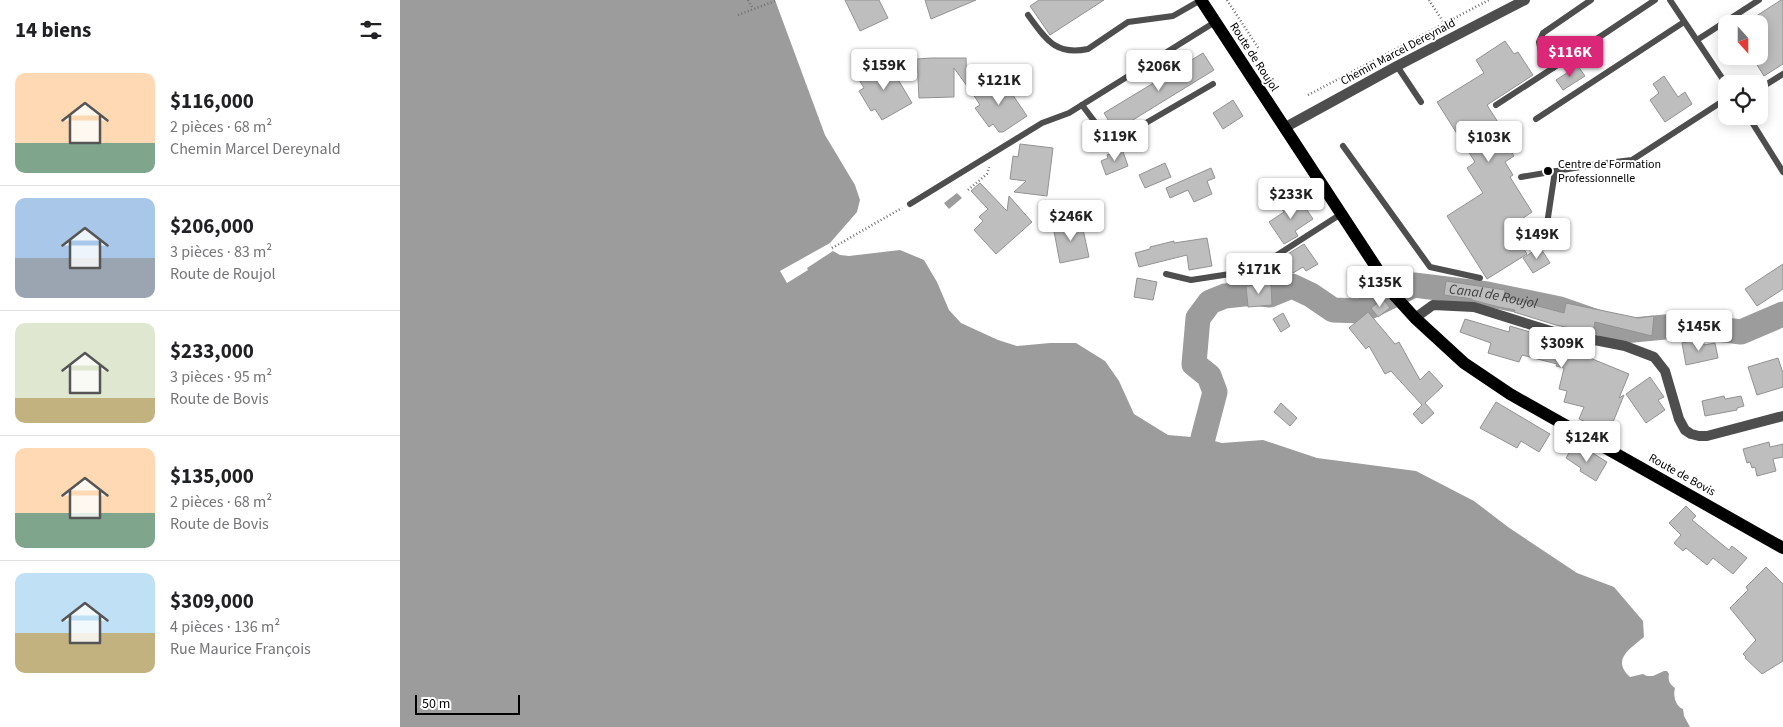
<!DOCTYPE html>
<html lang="fr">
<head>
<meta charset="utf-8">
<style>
	:root { --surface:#fff; --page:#f6f6f6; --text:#202124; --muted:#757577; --line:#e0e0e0; --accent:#db2777 }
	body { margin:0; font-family:"Source Sans 3",sans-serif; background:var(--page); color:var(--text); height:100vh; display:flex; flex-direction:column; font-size:19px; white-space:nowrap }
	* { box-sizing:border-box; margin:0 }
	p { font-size:16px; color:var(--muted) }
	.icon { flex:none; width:28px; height:28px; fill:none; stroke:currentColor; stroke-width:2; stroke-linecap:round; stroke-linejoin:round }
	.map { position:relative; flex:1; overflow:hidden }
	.side { display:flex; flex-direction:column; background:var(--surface); width:400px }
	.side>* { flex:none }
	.needle { width:32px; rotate:159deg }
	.controls { position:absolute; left:1318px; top:15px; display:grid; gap:10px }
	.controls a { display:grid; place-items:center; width:50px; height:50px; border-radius:10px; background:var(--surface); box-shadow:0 2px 12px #0003; font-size:25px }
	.scale { position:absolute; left:15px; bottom:12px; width:105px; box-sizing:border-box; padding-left:5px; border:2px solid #000; border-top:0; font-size:14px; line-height:18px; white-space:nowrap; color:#000; -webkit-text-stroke:4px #fff; paint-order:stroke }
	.price { position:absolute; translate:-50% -42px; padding:0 11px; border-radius:5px; background:#fff; color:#222; font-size:16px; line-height:32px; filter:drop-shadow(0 1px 2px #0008) }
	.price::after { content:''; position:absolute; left:50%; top:30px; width:15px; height:11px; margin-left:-8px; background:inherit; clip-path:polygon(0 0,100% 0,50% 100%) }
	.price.on { background:var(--accent); color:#fff }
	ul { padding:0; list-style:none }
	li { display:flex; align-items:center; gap:15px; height:125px; padding:0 15px }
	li+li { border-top:1px solid var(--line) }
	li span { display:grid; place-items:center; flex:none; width:140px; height:100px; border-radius:10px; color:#555 }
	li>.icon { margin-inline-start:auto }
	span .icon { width:60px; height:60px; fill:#fffc; stroke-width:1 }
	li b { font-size:21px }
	h2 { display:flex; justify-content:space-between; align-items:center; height:60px; padding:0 15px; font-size:21px }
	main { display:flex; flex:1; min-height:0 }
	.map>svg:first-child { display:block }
</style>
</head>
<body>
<main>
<section class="side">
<h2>14 biens<svg class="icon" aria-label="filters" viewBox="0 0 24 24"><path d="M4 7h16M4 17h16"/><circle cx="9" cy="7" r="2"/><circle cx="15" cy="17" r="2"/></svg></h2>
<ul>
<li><span style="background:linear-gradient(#ffd9b3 70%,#7fa58c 0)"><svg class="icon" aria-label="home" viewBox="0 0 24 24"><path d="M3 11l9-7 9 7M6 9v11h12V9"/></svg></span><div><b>$116,000</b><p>2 pièces · 68 m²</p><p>Chemin Marcel Dereynald</p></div></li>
<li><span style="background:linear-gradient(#a9c7e8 60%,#9aa5b1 0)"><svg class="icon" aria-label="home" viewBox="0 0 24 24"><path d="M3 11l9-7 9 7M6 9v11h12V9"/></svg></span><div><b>$206,000</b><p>3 pièces · 83 m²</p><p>Route de Roujol</p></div></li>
<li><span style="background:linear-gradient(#dfe7d0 75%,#c2b280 0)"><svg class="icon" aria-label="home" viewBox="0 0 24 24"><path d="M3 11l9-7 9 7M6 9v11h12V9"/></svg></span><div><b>$233,000</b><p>3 pièces · 95 m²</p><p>Route de Bovis</p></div></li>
<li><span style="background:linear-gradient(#ffd9b3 65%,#7fa58c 0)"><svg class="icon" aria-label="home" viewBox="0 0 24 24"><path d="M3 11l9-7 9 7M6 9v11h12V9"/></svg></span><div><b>$135,000</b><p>2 pièces · 68 m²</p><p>Route de Bovis</p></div></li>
<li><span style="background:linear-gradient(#bfe0f5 60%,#c2b280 0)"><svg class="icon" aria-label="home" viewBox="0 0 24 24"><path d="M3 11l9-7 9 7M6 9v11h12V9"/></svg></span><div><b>$309,000</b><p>4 pièces · 136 m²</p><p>Rue Maurice François</p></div></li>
</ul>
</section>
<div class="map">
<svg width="1383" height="727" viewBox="0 0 1383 727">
	<rect width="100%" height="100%" fill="#fff"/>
	<g fill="#9c9c9c">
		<path d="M0,0h375l50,135 30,50 5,15 -3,12 -27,31 3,8 7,4 9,1 51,-6 24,10 13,22 12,28 12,13 37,17 19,6 33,-3h26l29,18 14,20 15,33 34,21 35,3 19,5 41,-3 54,18 99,13 58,30 34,26 69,46 37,14 29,34 1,16c-14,12 -33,22 -14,40l13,-3 4,2h6l11,-5h3l2,3c-1,6 0,10 6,14 -2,7 0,18 8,21l1,7 6,11h-1290z"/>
		<polygon points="557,193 562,198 549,209 544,203"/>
	</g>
	<polygon fill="#fff" points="430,243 433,251 407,268 408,270 387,283 380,271"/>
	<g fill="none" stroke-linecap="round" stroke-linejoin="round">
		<path stroke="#9c9c9c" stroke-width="25" id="s1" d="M803,438l12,-46 -6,-16 -15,-12 4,-46 12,-16 15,-6 28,-3 17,2 22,-9 19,9 22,15 28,1 53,-26 73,9 73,15 63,22 63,-6 55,7 42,-18"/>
	</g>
	<g fill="#bebebe" stroke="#929292">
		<polygon points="445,0 479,0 488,18 460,31"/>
		<polygon points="525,0 576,0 531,19"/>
		<polygon points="639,0 704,0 650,35 630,6"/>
		<polygon points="1381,0 1383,0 1383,64 1364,76 1352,57 1359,56 1359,24 1344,24"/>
		<polygon points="1105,41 1114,54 1118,52 1133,75 1087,105 1110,141 1106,144 1114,156 1105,162 1113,175 1110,177 1132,212 1110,227 1127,254 1087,279 1047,216 1083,193 1067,168 1075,162 1037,102 1084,73 1076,60"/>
		<polygon points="803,53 814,70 715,131 704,113"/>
		<polygon points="531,58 566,58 567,86 554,68 554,97 519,98 517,59"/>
		<polygon points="487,61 512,103 482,120 475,109 471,111 459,91 464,88 458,78"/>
		<polygon points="1178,66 1185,76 1163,90 1156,80"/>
		<polygon points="600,76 627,116 603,132 599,132 593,124 589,127 575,108 580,105 573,94"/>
		<polygon points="1264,76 1278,97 1285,92 1292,104 1265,122 1250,100 1259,93 1253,84"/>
		<polygon points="833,100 843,116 823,129 813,113"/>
		<polygon points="620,144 653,148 647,196 614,192 626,181 610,179 613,156 618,157"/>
		<polygon points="722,149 728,166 706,175 701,161 708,158 707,155"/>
		<polygon points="765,163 771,177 745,188 739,175"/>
		<polygon points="811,168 815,178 807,181 812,194 794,202 788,190 770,198 766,188"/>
		<polygon points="580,183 607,211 609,196 632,222 596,254 574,230 583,221 579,217 588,209 571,191"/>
		<polygon points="897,195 913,219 895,231 898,236 884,244 869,222 884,212 880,207"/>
		<polygon points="681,220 689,257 660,263 653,226"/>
		<polygon points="807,238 812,266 789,270 787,255 739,267 735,253 750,249 750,247 774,241 774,243"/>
		<polygon points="904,244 918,264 906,271 903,267 893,273 883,257"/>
		<polygon points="1140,247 1150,263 1133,273 1123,258"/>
		<polygon points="1383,264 1383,289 1357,306 1345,289"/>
		<polygon points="737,278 757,282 753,300 734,297"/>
		<polygon points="1046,281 1105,290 1104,297 1164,313 1166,303 1238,318 1254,316 1252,336 1195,322 1193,333 1156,325 1114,312 1115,310 1099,307 1072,300 1072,299 1044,295"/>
		<polygon points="871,284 872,305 848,307 846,286"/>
		<polygon points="983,299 990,308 978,317 971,308"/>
		<polygon points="968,312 995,344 999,342 1020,380 1029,371 1043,386 1025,403 1034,413 1022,424 1013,414 1022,405 991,371 985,374 969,346 966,349 949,328"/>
		<polygon points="883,313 890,326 881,332 873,319"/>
		<polygon points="1065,319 1109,332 1110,326 1153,339 1190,346 1190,358 1229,374 1219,398 1224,395 1209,432 1179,419 1184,407 1164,402 1167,391 1159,389 1164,368 1156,366 1157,364 1122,355 1119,362 1088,353 1091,343 1060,332"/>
		<polygon points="1303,338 1304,345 1315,343 1318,358 1286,365 1282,343"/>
		<polygon points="1378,358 1383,373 1383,387 1357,395 1348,367"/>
		<polygon points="1250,377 1264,397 1258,400 1265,410 1246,423 1226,394"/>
		<polygon points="1324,396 1325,399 1341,396 1344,406 1337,408 1337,410 1305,416 1302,401"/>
		<polygon points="1096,402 1150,434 1139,452 1121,441 1117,448 1080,428"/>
		<polygon points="881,403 897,418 890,426 874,412"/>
		<polygon points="1369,442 1370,447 1383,444 1383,457 1373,459 1376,471 1357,476 1355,467 1352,468 1350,462 1347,463 1343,449"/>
		<polygon points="1173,446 1189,455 1191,452 1207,462 1196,481 1180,471 1181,468 1166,458"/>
		<polygon points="1286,506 1296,516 1292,520 1329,550 1332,546 1347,558 1333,574 1313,558 1307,565 1286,548 1283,551 1274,543 1281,535 1269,523"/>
		<polygon points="1366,567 1383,584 1383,661 1362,674 1345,658 1346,657 1343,654 1356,640 1330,608 1348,590 1346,587"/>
	</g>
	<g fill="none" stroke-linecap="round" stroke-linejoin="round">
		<g stroke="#707070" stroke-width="2.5" stroke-dasharray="1 2.5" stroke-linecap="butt">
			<polyline points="348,0 353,9"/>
			<polyline points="827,0 859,49"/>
			<polyline points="1029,0 1044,23"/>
			<polyline points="338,15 375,1"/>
			<polyline points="908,95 1089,0"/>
			<polyline points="568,190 587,174 589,167"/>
			<polyline points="432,248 502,208"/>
		</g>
		<g stroke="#4e4e4e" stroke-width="6">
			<polyline points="1191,0 1143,33 1139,42 1141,52 1153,68 1255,0"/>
			<polyline points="1270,0 1326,84"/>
			<path d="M628,15c18,24 27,41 60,34l40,-27 45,-6 28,-16"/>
			<polyline points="1297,40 1359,0"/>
			<polyline points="997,66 1021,102"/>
			<polyline points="1359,89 1383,74"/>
			<polyline points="682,105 707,138 720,138 813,84"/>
			<polyline points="1096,105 1153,68"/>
			<polyline points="1348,116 1383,172"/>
			<polyline points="1136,119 1284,22"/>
			<polyline points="943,146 1030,267 1080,278"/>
			<polyline points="1121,177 1198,164 1232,160 1326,99"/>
			<polyline points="510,204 642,123 669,113 815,22"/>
			<polyline points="1131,235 1147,224 1155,171"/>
			<polyline points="766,274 791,280 843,272 860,266 941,214"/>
		</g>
		<g stroke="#4e4e4e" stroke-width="10">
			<polyline points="884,128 997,66 1125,0"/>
			<polyline points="1015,318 1033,305 1074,307 1154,332 1225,346 1254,357 1265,371 1279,419 1285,430 1291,434 1299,436 1307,436 1383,416"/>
		</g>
		<polyline stroke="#000" stroke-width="12" points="801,0 995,296 1015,318 1064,363 1110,394 1383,548"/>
	</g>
	<circle fill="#000" stroke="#fff" stroke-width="2" cx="1148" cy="171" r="5"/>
	<g text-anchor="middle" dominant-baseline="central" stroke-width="4" stroke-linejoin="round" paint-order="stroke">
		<g font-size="12" fill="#000" stroke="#fff">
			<text transform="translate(998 52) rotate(-28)">Chemin Marcel Dereynald</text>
			<text transform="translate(854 57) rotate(57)">Route de Roujol</text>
			<text transform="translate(1282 475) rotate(29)">Route de Bovis</text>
		</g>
		<g font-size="12" fill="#000" stroke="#fff" text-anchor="start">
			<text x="1158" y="164">Centre de Formation<tspan x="1158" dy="14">Professionnelle</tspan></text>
		</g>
		<g font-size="14" font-style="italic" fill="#3d3d3d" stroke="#fff">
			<text stroke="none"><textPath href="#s1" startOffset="450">Canal de Roujol</textPath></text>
		</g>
	</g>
</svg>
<div class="controls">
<a><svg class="needle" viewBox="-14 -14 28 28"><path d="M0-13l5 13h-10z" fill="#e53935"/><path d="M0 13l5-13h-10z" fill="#757577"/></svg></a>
<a><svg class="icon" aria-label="locate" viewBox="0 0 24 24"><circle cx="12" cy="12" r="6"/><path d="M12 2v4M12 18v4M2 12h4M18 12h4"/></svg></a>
</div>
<div class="scale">50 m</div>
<b class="price on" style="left:1170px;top:78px">$116K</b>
<b class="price" style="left:484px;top:91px">$159K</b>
<b class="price" style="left:759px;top:92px">$206K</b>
<b class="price" style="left:599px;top:106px">$121K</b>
<b class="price" style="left:715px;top:162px">$119K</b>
<b class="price" style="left:1089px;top:163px">$103K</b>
<b class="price" style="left:891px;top:220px">$233K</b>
<b class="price" style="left:671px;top:242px">$246K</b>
<b class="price" style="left:1137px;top:260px">$149K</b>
<b class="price" style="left:859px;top:295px">$171K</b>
<b class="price" style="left:980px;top:308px">$135K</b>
<b class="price" style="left:1299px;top:352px">$145K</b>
<b class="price" style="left:1162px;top:369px">$309K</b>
<b class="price" style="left:1187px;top:463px">$124K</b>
</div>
</main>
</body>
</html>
